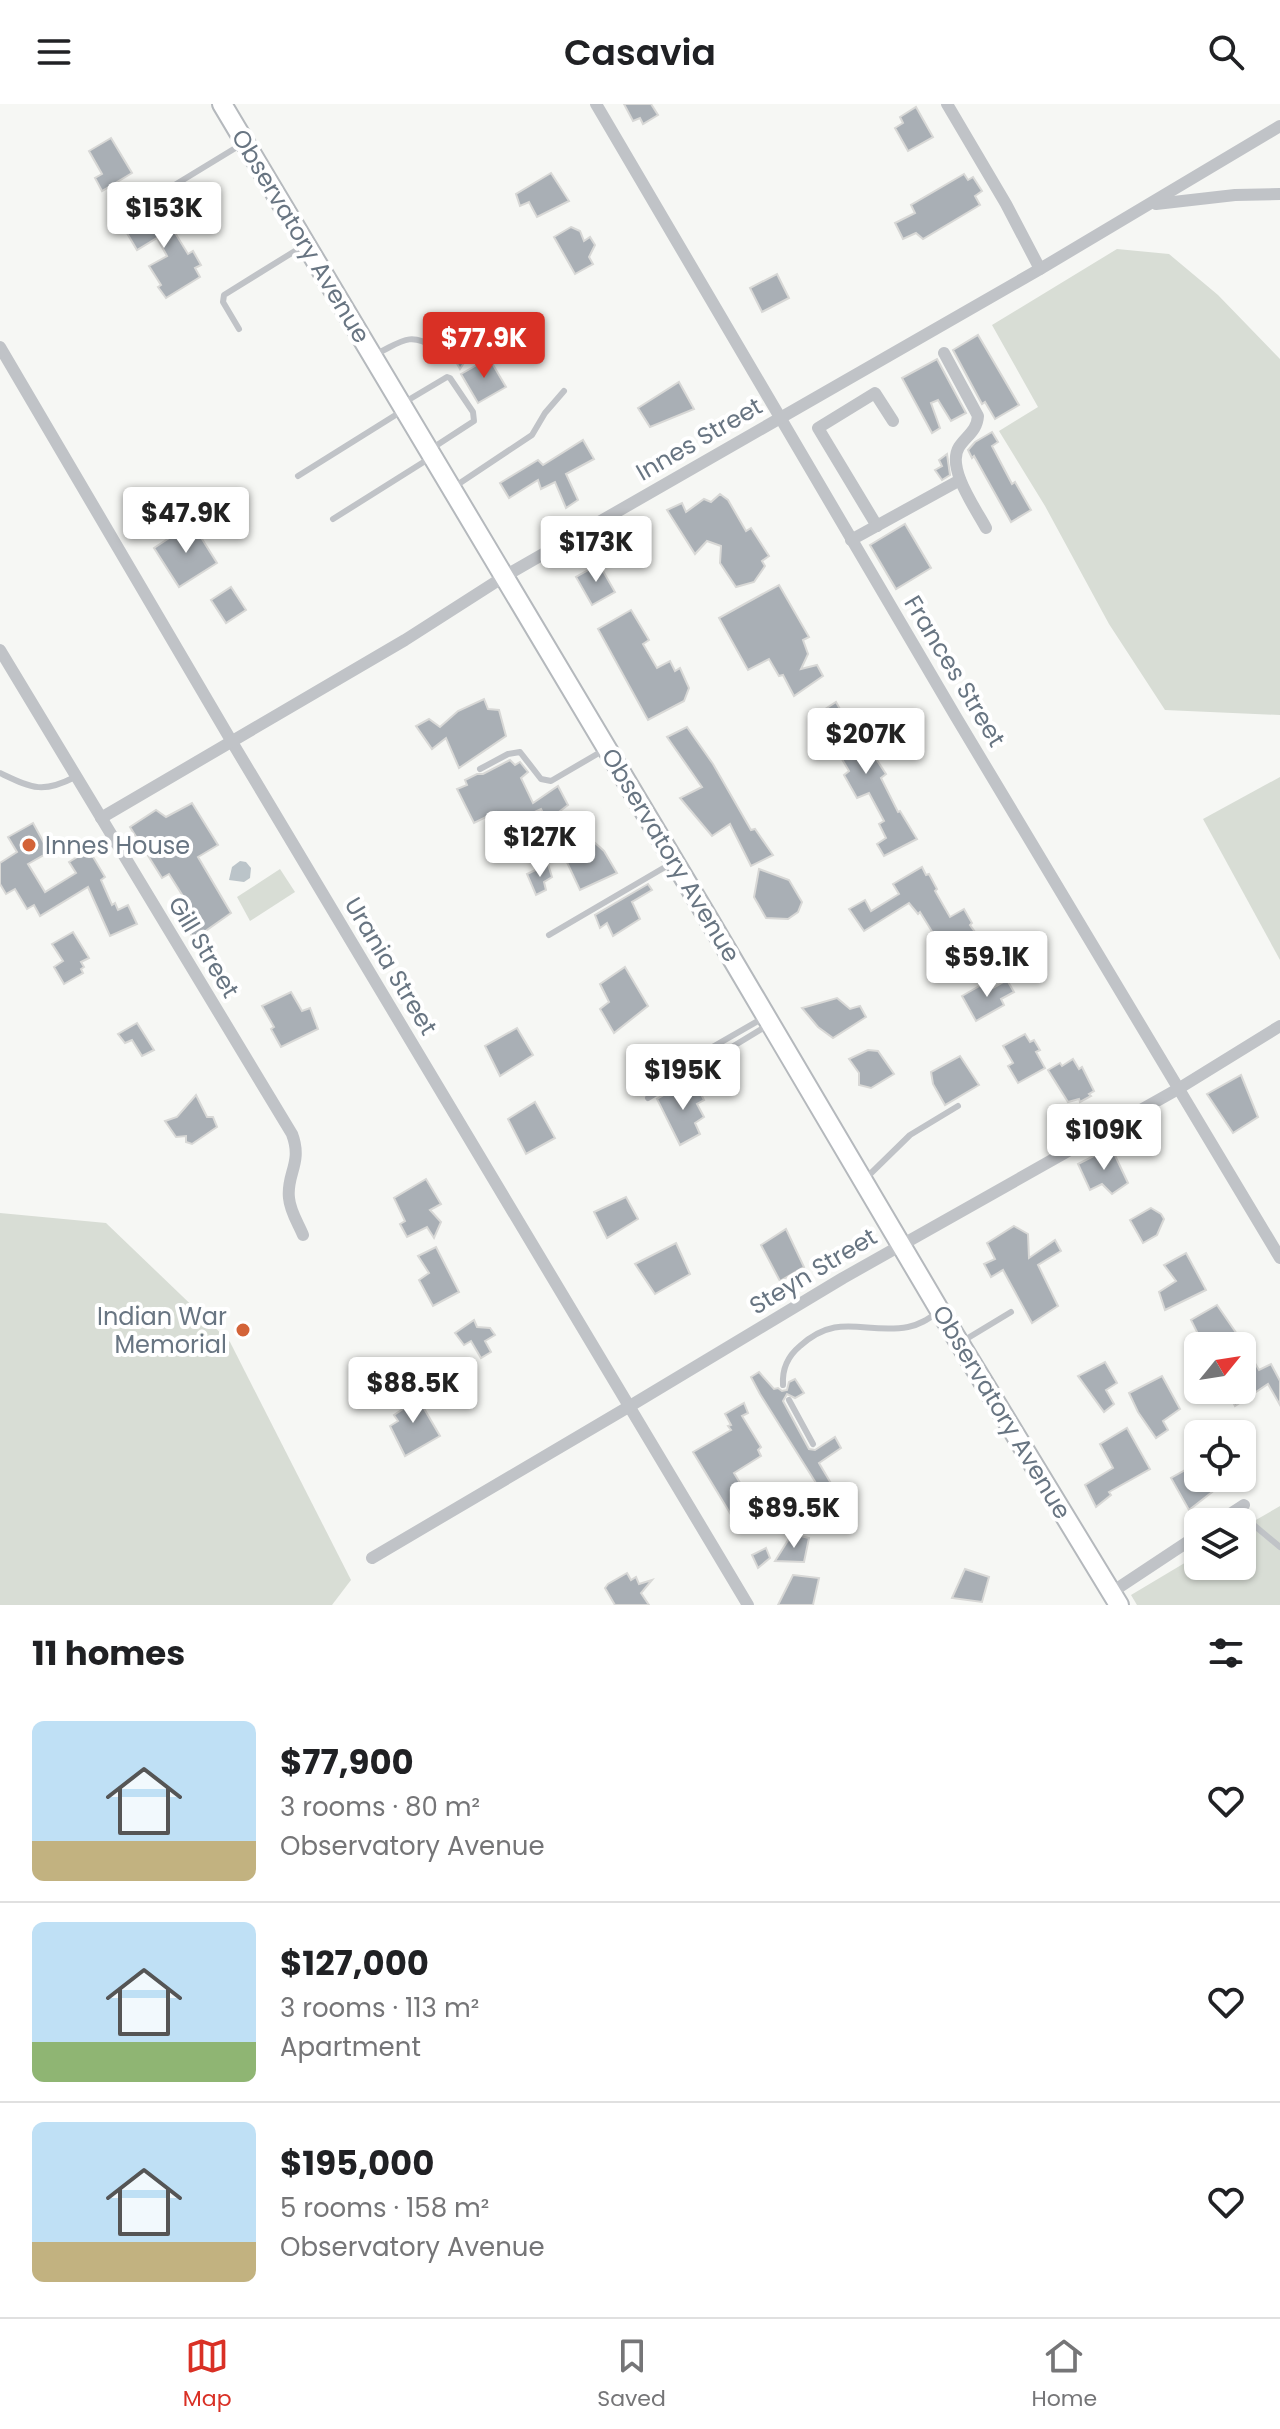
<!DOCTYPE html>
<html lang="en">
<head>
<meta charset="utf-8">
<style>
	:root { --surface:#fff; --page:#f2f2f2; --text:#202124; --muted:#757577; --line:#e0e0e0; --accent:#d93025 }
	body { margin:0; font-family:Poppins,sans-serif; background:var(--page); color:var(--text); height:100vh; display:flex; flex-direction:column; font-size:30px; white-space:nowrap }
	* { box-sizing:border-box; margin:0 }
	p { font-size:26px; color:var(--muted) }
	.icon { flex:none; width:44px; height:44px; fill:none; stroke:currentColor; stroke-width:2; stroke-linecap:round; stroke-linejoin:round }
	.map { position:relative; height:1501px; overflow:hidden }
	.panel { display:flex; flex-direction:column; background:var(--surface); flex:1 }
	.panel>* { flex:none }
	.needle { width:52px; rotate:60deg }
	.tools { position:absolute; left:1184px; top:1228px; display:grid; gap:16px }
	.tools a { display:grid; place-items:center; width:72px; height:72px; border-radius:12px; background:var(--surface); box-shadow:0 2px 6px #0004; font-size:40px }
	.price { position:absolute; translate:-50% -68px; padding:0 18px; border-radius:8px; background:#fff; color:#222; font-size:26px; line-height:52px; filter:drop-shadow(0 2px 4px #0008) }
	.price::after { content:''; position:absolute; left:50%; top:48px; width:24px; height:18px; margin-left:-12px; background:inherit; clip-path:polygon(0 0,100% 0,50% 100%) }
	.price.selected { background:var(--accent); color:#fff }
	ul { padding:0; list-style:none }
	li { display:flex; align-items:center; gap:24px; height:200px; padding:0 32px }
	li+li { border-top:2px solid var(--line) }
	li span { display:grid; place-items:center; flex:none; width:224px; height:160px; border-radius:12px; color:#555 }
	li>.icon { margin-inline-start:auto }
	span .icon { width:96px; height:96px; fill:#fffc; stroke-width:1 }
	li b { font-size:34px }
	h2 { display:flex; justify-content:space-between; align-items:center; height:96px; padding:0 32px; font-size:34px }
	header { display:flex; justify-content:space-between; align-items:center; height:104px; padding:0 32px; background:var(--surface); font-size:36px; font-weight:600 }
	.tabs { display:flex; justify-content:space-around; align-items:center; height:112px; border-top:2px solid var(--line); background:var(--surface); font-size:22px; color:var(--muted) }
	.tabs a { display:grid; justify-items:center; gap:4px }
	.tabs .selected { color:var(--accent) }
	.map>svg:first-child { display:block }
</style>
</head>
<body>
<header><svg class="icon" aria-label="menu" viewBox="0 0 24 24"><path d="M4 6h16M4 12h16M4 18h16"/></svg>Casavia<svg class="icon" aria-label="search" viewBox="0 0 24 24"><circle cx="10" cy="10" r="6"/><path d="M15 15l6 6"/></svg></header>
<div class="map">
<svg width="1280" height="1501" viewBox="0 0 1280 1501">
	<rect width="100%" height="100%" fill="#f6f7f4"/>
	<g fill="#d8ddd5">
		<polygon points="1117,145 1169,150 1218,191 1280,255 1280,611 1165,606 1109,520 1045,402 999,327 1038,303 992,221"/>
		<polygon points="1280,673 1280,856 1203,715"/>
		<polygon points="280,765 295,788 250,817 237,793"/>
		<polygon points="0,1109 106,1119 230,1238 351,1476 332,1501 0,1501"/>
		<polygon points="1280,1402 1280,1501 1137,1501 1131,1491 1198,1451 1198,1462 1242,1462 1242,1424"/>
	</g>
	<polygon fill="#bbc4c9" points="240,757 246,758 251,764 250,774 244,778 229,776 232,763"/>
	<g fill="#a9afb5" stroke="#d8d8d6" stroke-width="2">
		<polygon points="624,0 651,0 658,11 643,20 640,14 633,17"/>
		<polygon points="916,3 933,33 908,47 895,24 903,19 900,13"/>
		<polygon points="111,34 132,69 102,87 95,74 102,70 89,47"/>
		<polygon points="551,69 569,97 537,113 529,98 520,102 516,90"/>
		<polygon points="964,70 968,76 973,73 982,87 975,92 980,101 923,135 916,129 903,135 895,119 915,109 911,101"/>
		<polygon points="150,98 164,122 169,119 188,150 193,147 201,161 195,164 200,173 166,194 158,183 161,181 149,162 167,152 157,134 137,146 124,124 134,118 129,110"/>
		<polygon points="571,123 580,127 584,137 590,133 595,141 589,153 593,160 575,170 554,133"/>
		<polygon points="777,170 789,194 762,208 750,184"/>
		<polygon points="464,216 477,238 460,265 449,245 443,248 435,233"/>
		<polygon points="978,231 1019,301 995,315 985,298 982,300 953,246"/>
		<polygon points="489,254 506,283 478,299 461,270"/>
		<polygon points="937,255 966,309 951,317 938,296 931,299 940,324 932,329 902,274"/>
		<polygon points="679,278 694,305 650,323 638,304"/>
		<polygon points="992,328 998,338 992,342 1012,380 1015,378 1031,406 1011,418 974,352 972,354 968,346 975,338"/>
		<polygon points="583,336 594,355 566,370 578,396 566,404 555,378 541,385 538,376 509,394 500,379 538,356 543,361"/>
		<polygon points="947,350 950,371 942,376 935,366 942,362 939,356"/>
		<polygon points="155,386 170,410 144,425 130,401"/>
		<polygon points="720,390 728,396 746,427 751,424 769,452 762,457 765,462 754,478 736,483 720,459 721,442 707,437 695,450 667,406 682,399 686,408 704,395 711,398"/>
		<polygon points="192,419 217,459 179,483 154,444"/>
		<polygon points="905,420 931,464 896,485 870,441"/>
		<polygon points="599,460 615,488 592,501 576,473"/>
		<polygon points="779,481 809,533 803,536 808,550 801,565 817,561 823,572 794,592 783,571 779,572 769,555 748,566 719,514"/>
		<polygon points="231,483 246,506 226,519 211,496"/>
		<polygon points="631,506 649,536 643,540 657,564 670,557 675,567 680,564 689,584 684,597 648,616 598,525"/>
		<polygon points="484,595 488,605 499,606 506,632 459,664 446,634 432,645 416,622 429,615 440,623 458,607"/>
		<polygon points="836,598 851,625 861,620 870,636 865,638 886,670 881,674 898,708 900,707 917,735 884,752 877,740 886,734 879,720 884,717 869,689 857,694 844,671 849,667 816,611"/>
		<polygon points="687,623 713,660 751,726 755,725 773,751 751,762 730,720 712,732 680,694 702,683 667,633"/>
		<polygon points="510,656 515,661 520,658 528,668 521,674 533,699 558,682 568,701 547,717 541,705 530,710 541,742 515,753 496,708 474,719 457,685 467,681 465,676 477,670 483,670"/>
		<polygon points="192,699 218,741 198,753 231,809 194,835 184,819 195,811 169,770 162,774 130,723 156,706 166,713"/>
		<polygon points="33,719 49,748 28,760 45,788 76,769 69,758 89,746 105,773 101,776 112,801 115,799 118,806 128,801 137,820 110,832 88,783 40,812 34,801 27,805 15,785 6,790 0,780 0,759 17,748 8,733"/>
		<polygon points="594,738 604,747 617,769 580,786 564,752"/>
		<polygon points="548,760 552,773 544,778 546,786 536,791 527,770"/>
		<polygon points="922,763 926,771 929,770 937,785 935,787 950,813 964,805 972,819 970,821 975,828 968,832 976,846 952,860 920,808 918,810 909,799 864,827 849,805 865,796 871,807 899,790 893,780"/>
		<polygon points="759,765 789,776 802,798 798,808 788,815 766,814 754,793"/>
		<polygon points="648,780 652,786 632,798 640,815 613,832 607,819 600,824 595,811"/>
		<polygon points="73,828 89,854 81,858 84,863 81,865 83,869 64,880 54,863 63,857 52,840"/>
		<polygon points="625,863 648,902 614,929 600,905 609,898 600,880"/>
		<polygon points="1007,876 1014,888 1001,895 1004,901 976,917 962,892 988,877 993,884"/>
		<polygon points="291,888 302,907 310,904 318,925 281,943 271,925 274,923 262,902"/>
		<polygon points="837,894 850,905 860,902 866,913 833,934 818,923 802,904"/>
		<polygon points="137,919 154,946 142,952 132,936 125,939 118,930"/>
		<polygon points="517,924 533,951 500,972 485,942"/>
		<polygon points="1025,930 1030,938 1034,936 1040,946 1036,948 1045,964 1018,979 1008,962 1013,959 1003,942"/>
		<polygon points="868,946 878,947 894,970 871,984 859,981 859,969 849,955"/>
		<polygon points="960,952 979,981 945,1001 933,980 931,968"/>
		<polygon points="1073,955 1079,965 1082,963 1094,987 1089,990 1091,992 1080,998 1079,995 1068,998 1048,966 1060,959 1062,962"/>
		<polygon points="1241,971 1258,1013 1233,1029 1207,990"/>
		<polygon points="682,980 688,988 697,982 704,996 697,1000 704,1013 695,1019 700,1030 680,1041 657,995"/>
		<polygon points="196,991 207,1013 213,1013 217,1023 192,1040 186,1038 186,1032 176,1033 165,1017 177,1013"/>
		<polygon points="535,998 555,1034 526,1050 508,1015"/>
		<polygon points="1111,1043 1128,1079 1112,1090 1102,1080 1090,1086 1078,1060"/>
		<polygon points="426,1075 441,1100 430,1106 441,1118 434,1134 427,1123 407,1133 400,1120 405,1117 394,1094"/>
		<polygon points="626,1093 638,1115 607,1134 594,1108"/>
		<polygon points="1151,1104 1161,1110 1164,1115 1157,1131 1143,1139 1130,1116"/>
		<polygon points="1014,1122 1028,1130 1029,1154 1055,1136 1061,1147 1038,1161 1058,1202 1032,1219 1003,1166 991,1173 984,1160 995,1155 987,1139"/>
		<polygon points="786,1125 804,1163 780,1177 761,1141"/>
		<polygon points="676,1139 690,1170 655,1190 635,1160"/>
		<polygon points="436,1143 459,1188 433,1202 419,1176 429,1169 418,1152"/>
		<polygon points="1186,1149 1206,1186 1165,1206 1159,1188 1176,1177 1164,1161"/>
		<polygon points="1217,1201 1239,1233 1224,1242 1204,1242 1191,1216"/>
		<polygon points="474,1216 477,1223 490,1224 495,1231 485,1237 491,1248 481,1254 471,1237 464,1241 455,1229"/>
		<polygon points="1242,1237 1259,1266 1271,1260 1280,1277 1280,1301 1268,1280 1235,1302 1227,1286 1242,1286"/>
		<polygon points="1105,1258 1117,1279 1106,1286 1114,1300 1104,1308 1078,1272"/>
		<polygon points="759,1268 774,1285 778,1284 782,1287 787,1286 789,1278 795,1275 804,1289 795,1294 787,1290 783,1297 809,1345 815,1346 835,1333 841,1344 819,1359 832,1381 821,1387 760,1290 751,1273"/>
		<polygon points="1162,1272 1180,1305 1163,1317 1168,1326 1156,1334 1138,1308 1129,1289"/>
		<polygon points="412,1284 440,1332 405,1352 390,1322 398,1317 394,1311 406,1303 400,1293"/>
		<polygon points="744,1299 748,1309 742,1312 761,1343 758,1346 761,1352 734,1369 754,1402 733,1414 693,1348 731,1326 728,1322 731,1321 725,1310"/>
		<polygon points="1127,1324 1150,1365 1109,1388 1111,1391 1096,1403 1085,1381 1113,1364 1100,1340"/>
		<polygon points="1198,1359 1198,1374 1210,1374 1216,1385 1189,1406 1171,1374"/>
		<polygon points="792,1430 809,1434 804,1458 775,1457"/>
		<polygon points="766,1444 770,1454 758,1464 752,1451"/>
		<polygon points="965,1465 989,1473 982,1498 952,1494"/>
		<polygon points="627,1469 631,1476 636,1473 639,1480 652,1476 641,1489 649,1501 615,1501 605,1484 608,1480"/>
		<polygon points="793,1471 819,1474 813,1501 778,1501"/>
	</g>
	<g fill="none" stroke-linecap="round" stroke-linejoin="round">
		<defs>
			<polyline id="secondary" points="222,0 708,814 940,1207 1119,1501"/>
		</defs>
		<use href="#secondary" stroke="#b5b9bd" stroke-width="22"/>
		<g stroke="#c0c3c7" stroke-width="6">
			<polyline points="166,92 173,82 242,40"/>
			<polyline points="239,225 223,198 224,191 303,142"/>
			<path d="M376,250c24,-11 33,-23 57,-7"/>
			<polyline points="405,298 447,273 450,274 473,308 474,317 431,345"/>
			<polyline points="298,372 402,307"/>
			<polyline points="454,383 532,331 545,309 564,287"/>
			<polyline points="333,415 430,354"/>
			<polyline points="480,665 508,650 520,648 541,675 551,677 604,646"/>
			<path d="M0,669c32,15 42,21 75,4"/>
			<polyline points="549,831 672,759"/>
			<polyline points="643,983 763,914"/>
			<polyline points="648,994 768,921"/>
			<polyline points="864,1076 910,1031 958,1002"/>
			<polyline points="963,1237 1011,1208"/>
			<path d="M783,1281c-1,-15 5,-29 17,-39 39,-35 65,-11 108,-19 11,-2 20,-8 29,-14"/>
			<polyline points="789,1296 813,1340"/>
			<polyline points="1237,1407 1280,1443"/>
		</g>
		<g stroke="#c0c3c7" stroke-width="12">
			<polyline points="596,0 956,613 1280,1154"/>
			<polyline points="947,0 1006,100 1040,165"/>
			<polyline points="1156,100 1235,91 1280,90"/>
			<polyline points="0,243 232,638 748,1501"/>
			<path d="M944,249l34,63c-1,15 -12,20 -19,31 -13,21 17,62 27,81"/>
			<polyline points="877,422 818,324 875,289 893,317"/>
			<polyline points="851,436 960,376"/>
			<path d="M0,546l292,484c11,29 -6,40 -3,64 1,13 9,25 14,37"/>
			<polyline points="101,714 405,536 505,472 1040,165 1280,22"/>
			<polyline points="1218,1418 1244,1401"/>
			<polyline points="372,1454 630,1302 843,1174 1178,985 1280,922"/>
			<polyline points="1112,1488 1198,1431"/>
		</g>
		<use href="#secondary" stroke="#fff" stroke-width="18"/>
	</g>
	<g fill="#d36338" stroke="#fff" stroke-width="3">
		<circle cx="29" cy="741" r="8"/>
		<circle cx="243" cy="1226" r="8"/>
	</g>
	<g text-anchor="middle" dominant-baseline="central" stroke-width="8" stroke-linejoin="round" paint-order="stroke">
		<g font-size="24" fill="#687582" stroke="#fff">
			<text transform="translate(301 132) rotate(59)">Observatory Avenue</text>
			<text transform="translate(699 335) rotate(-30)">Innes Street</text>
			<text transform="translate(955 567) rotate(59)">Frances Street</text>
			<text transform="translate(671 751) rotate(59)">Observatory Avenue</text>
			<text transform="translate(204 843) rotate(59)">Gill Street</text>
			<text transform="translate(391 862) rotate(59)">Urania Street</text>
			<text transform="translate(813 1167) rotate(-31)">Steyn Street</text>
			<text transform="translate(1002 1308) rotate(59)">Observatory Avenue</text>
		</g>
		<g font-size="24" fill="#687582" stroke="#fff" text-anchor="start">
			<text x="45" y="741">Innes House</text>
			<text x="227" y="1212" text-anchor="end">Indian War<tspan x="227" dy="28">Memorial</tspan></text>
		</g>
	</g>
</svg>
<div class="tools">
<a><svg class="needle" viewBox="-14 -14 28 28"><path d="M0-13l5 13h-10z" fill="#e53935"/><path d="M0 13l5-13h-10z" fill="#757577"/></svg></a>
<a><svg class="icon" aria-label="locate" viewBox="0 0 24 24"><circle cx="12" cy="12" r="6"/><path d="M12 2v4M12 18v4M2 12h4M18 12h4"/></svg></a>
<a><svg class="icon" aria-label="layers" viewBox="0 0 24 24"><path d="M12 4l9 5-9 5-9-5zM3 14l9 5 9-5"/></svg></a>
</div>
<b class="price" style="left:164px;top:146px">$153K</b>
<b class="price selected" style="left:484px;top:276px">$77.9K</b>
<b class="price" style="left:186px;top:451px">$47.9K</b>
<b class="price" style="left:596px;top:480px">$173K</b>
<b class="price" style="left:866px;top:672px">$207K</b>
<b class="price" style="left:540px;top:775px">$127K</b>
<b class="price" style="left:987px;top:895px">$59.1K</b>
<b class="price" style="left:683px;top:1008px">$195K</b>
<b class="price" style="left:1104px;top:1068px">$109K</b>
<b class="price" style="left:413px;top:1321px">$88.5K</b>
<b class="price" style="left:794px;top:1446px">$89.5K</b>
</div>
<section class="panel">
<h2>11 homes<svg class="icon" aria-label="filters" viewBox="0 0 24 24"><path d="M4 7h16M4 17h16"/><circle cx="9" cy="7" r="2"/><circle cx="15" cy="17" r="2"/></svg></h2>
<ul>
<li><span style="background:linear-gradient(#bfe0f5 75%,#c2b280 0)"><svg class="icon" aria-label="home" viewBox="0 0 24 24"><path d="M3 11l9-7 9 7M6 9v11h12V9"/></svg></span><div><b>$77,900</b><p>3 rooms · 80 m²</p><p>Observatory Avenue</p></div><svg class="icon" aria-label="heart" viewBox="0 0 24 24"><path d="M12 20l-8-8c-3-5 5-10 8-4 3-6 11-1 8 4z"/></svg></li>
<li><span style="background:linear-gradient(#bfe0f5 75%,#8fb573 0)"><svg class="icon" aria-label="home" viewBox="0 0 24 24"><path d="M3 11l9-7 9 7M6 9v11h12V9"/></svg></span><div><b>$127,000</b><p>3 rooms · 113 m²</p><p>Apartment</p></div><svg class="icon" aria-label="heart" viewBox="0 0 24 24"><path d="M12 20l-8-8c-3-5 5-10 8-4 3-6 11-1 8 4z"/></svg></li>
<li><span style="background:linear-gradient(#bfe0f5 75%,#c2b280 0)"><svg class="icon" aria-label="home" viewBox="0 0 24 24"><path d="M3 11l9-7 9 7M6 9v11h12V9"/></svg></span><div><b>$195,000</b><p>5 rooms · 158 m²</p><p>Observatory Avenue</p></div><svg class="icon" aria-label="heart" viewBox="0 0 24 24"><path d="M12 20l-8-8c-3-5 5-10 8-4 3-6 11-1 8 4z"/></svg></li>
</ul>
</section>
<nav class="tabs">
<a class="selected"><svg class="icon" aria-label="map" viewBox="0 0 24 24"><path d="M3 6l6-2 6 2 6-2v14l-6 2-6-2-6 2zM9 4v14M15 6v14"/></svg>Map</a>
<a><svg class="icon" aria-label="saved" viewBox="0 0 24 24"><path d="M7 4h10v16l-5-4-5 4z"/></svg>Saved</a>
<a><svg class="icon" aria-label="home" viewBox="0 0 24 24"><path d="M3 11l9-7 9 7M6 9v11h12V9"/></svg>Home</a>
</nav>
</body>
</html>
